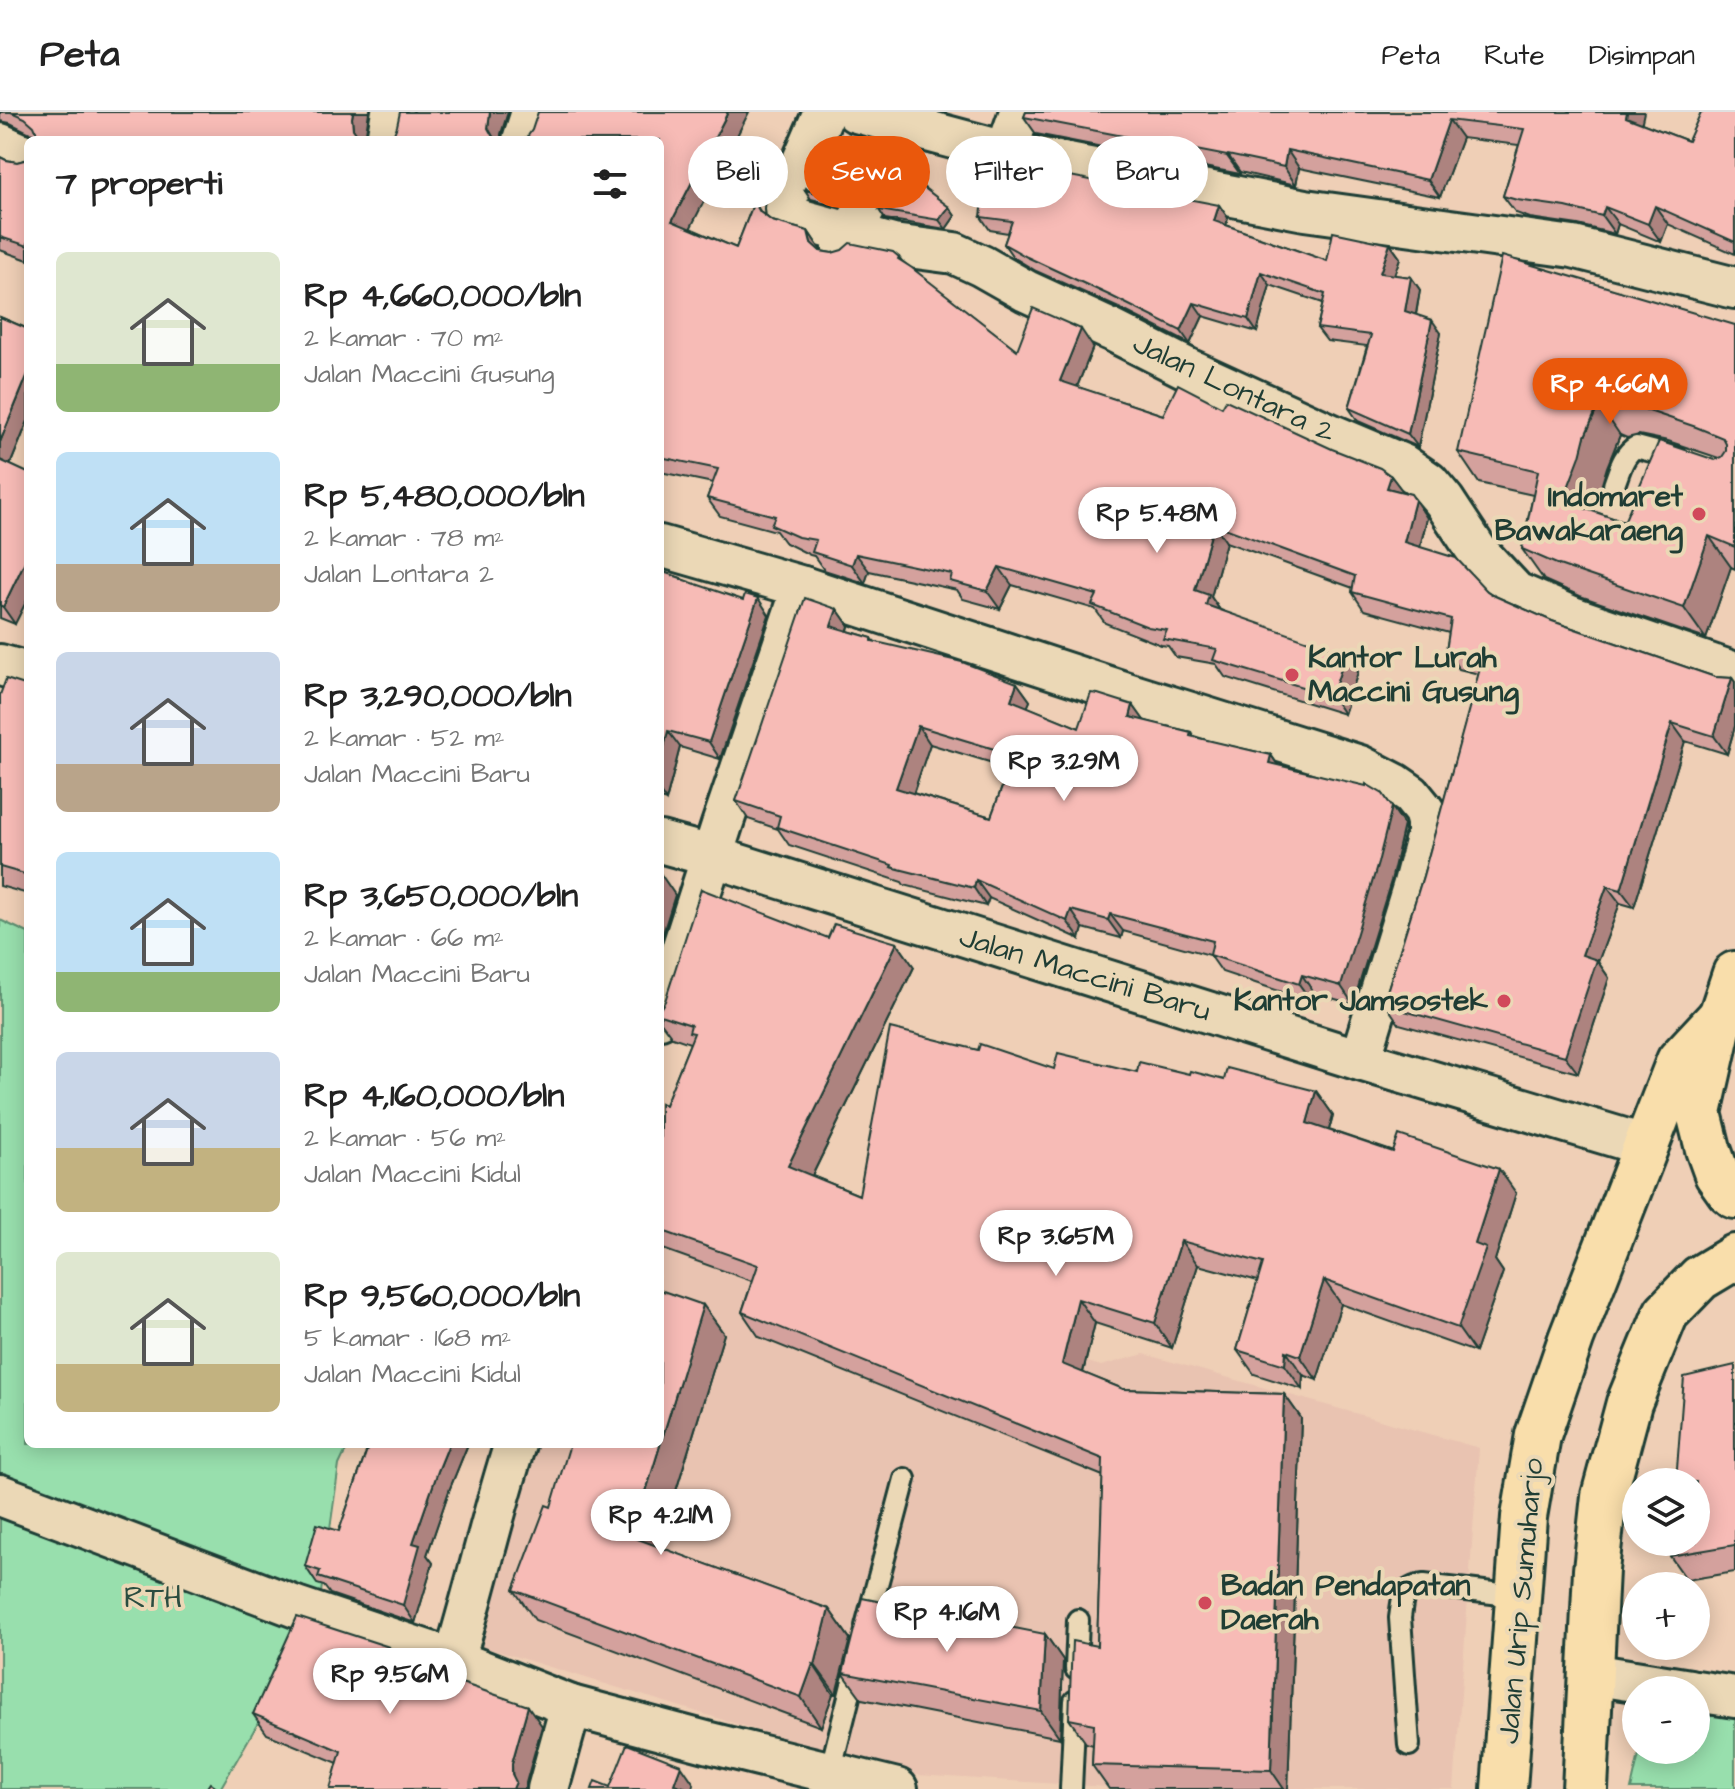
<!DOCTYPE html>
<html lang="id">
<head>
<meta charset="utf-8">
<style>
	:root { --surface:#fff; --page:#f2f2f2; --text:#222; --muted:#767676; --line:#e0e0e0; --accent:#ea580c }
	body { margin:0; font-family:"Architects Daughter",sans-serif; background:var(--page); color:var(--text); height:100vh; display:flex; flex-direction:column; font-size:30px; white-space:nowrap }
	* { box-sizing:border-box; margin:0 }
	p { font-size:26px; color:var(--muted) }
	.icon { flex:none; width:44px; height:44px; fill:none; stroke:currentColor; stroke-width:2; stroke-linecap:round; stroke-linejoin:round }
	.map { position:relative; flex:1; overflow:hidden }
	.details { position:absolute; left:24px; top:24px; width:640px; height:1312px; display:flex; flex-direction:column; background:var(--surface); border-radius:12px; box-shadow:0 4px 20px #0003 }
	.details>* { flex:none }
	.banner { position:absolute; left:688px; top:24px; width:760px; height:72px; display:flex; gap:16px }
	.controls { position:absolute; left:1622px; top:1356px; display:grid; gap:16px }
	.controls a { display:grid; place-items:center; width:88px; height:88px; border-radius:50%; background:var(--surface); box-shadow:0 4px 20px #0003; font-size:40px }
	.price { position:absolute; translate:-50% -68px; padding:0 18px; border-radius:28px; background:#fff; color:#222; font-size:26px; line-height:52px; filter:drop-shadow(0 2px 4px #0008) }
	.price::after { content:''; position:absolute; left:50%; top:48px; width:24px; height:18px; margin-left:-12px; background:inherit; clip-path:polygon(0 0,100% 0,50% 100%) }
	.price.on { background:var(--accent); color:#fff }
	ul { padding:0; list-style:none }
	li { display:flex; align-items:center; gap:24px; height:200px; padding:0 32px }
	li span { display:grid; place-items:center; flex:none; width:224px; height:160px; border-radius:12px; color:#555 }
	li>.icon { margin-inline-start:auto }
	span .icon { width:96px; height:96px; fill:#fffc; stroke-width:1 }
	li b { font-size:34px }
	h2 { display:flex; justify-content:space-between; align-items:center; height:96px; padding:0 32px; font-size:34px }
	.tag { padding:0 28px; border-radius:36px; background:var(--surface); box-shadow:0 4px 20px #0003; font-size:28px; line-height:72px }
	.tag.on { background:var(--accent); color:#fff }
	header { display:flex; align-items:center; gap:48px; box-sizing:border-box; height:112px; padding:0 40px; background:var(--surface); border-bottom:2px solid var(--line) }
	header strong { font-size:38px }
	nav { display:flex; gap:44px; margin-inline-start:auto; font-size:28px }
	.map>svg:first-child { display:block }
</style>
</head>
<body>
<header>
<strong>Peta</strong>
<nav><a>Peta</a><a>Rute</a><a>Disimpan</a></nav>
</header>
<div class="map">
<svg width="1735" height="1677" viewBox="0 0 1735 1677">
	<rect width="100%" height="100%" fill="#efcfb6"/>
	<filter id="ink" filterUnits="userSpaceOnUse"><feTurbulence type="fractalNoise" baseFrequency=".0125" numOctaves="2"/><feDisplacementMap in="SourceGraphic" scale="16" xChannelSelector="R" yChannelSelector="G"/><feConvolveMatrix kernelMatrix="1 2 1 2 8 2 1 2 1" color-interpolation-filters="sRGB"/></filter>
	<g filter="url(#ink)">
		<polygon fill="#e9c3b1" points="660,1120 1101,1254 1144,1242 1479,1336 1454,1677 1139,1677 901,1662 474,1532 536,1332 660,1332"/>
		<g fill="#98dfad" stroke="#5c8e70" stroke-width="2">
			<polygon points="0,808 28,821 28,1332 349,1332 339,1353 317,1509 220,1677 0,1677"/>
			<polygon points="1696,1604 1735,1604 1735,1677 1631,1677 1640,1638 1696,1638"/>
		</g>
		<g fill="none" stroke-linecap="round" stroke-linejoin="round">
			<defs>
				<g id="service">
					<path d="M1614,373c5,-13 9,-31 22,-38l42,11"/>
					<polyline points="866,1514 905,1367"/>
					<polyline points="1076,1557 1078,1508"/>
					<path d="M1409,1633l-9,-127c3,-20 1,-30 24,-33l94,11"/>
					<polyline points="830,1660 858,1549"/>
					<polyline points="1071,1677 1075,1589"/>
				</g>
				<g id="minor">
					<polyline points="824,0 788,83 786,97 791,105 893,133 954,141 982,154 1026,179 1111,218 1192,259 1332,323 1403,353 1428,370 1444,389 1477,439 1516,481 1572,505 1735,561"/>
					<polyline points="856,0 1006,40 1305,98 1573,135 1735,176"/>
					<polyline points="387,28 392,0"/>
					<polyline points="523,28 532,0"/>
					<polyline points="0,32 28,45"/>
					<polyline points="1006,40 1020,0"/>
					<polyline points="843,136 910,14"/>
					<polyline points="660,434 803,475 1130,582 1360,654 1395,672 1411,683 1424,699 1427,710 1427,722 1413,775 1360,948"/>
					<polyline points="0,553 28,561"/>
					<polyline points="660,730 711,744 1360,948 1647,1034"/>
					<polyline points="660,906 722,713 803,475"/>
					<polyline points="0,1383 296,1495 454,1548 571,1594 710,1631 897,1677"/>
					<path d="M454,1548c22,-72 38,-145 61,-216"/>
					<polyline points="1591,1562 1690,1578"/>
					<polyline points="1696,1579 1735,1585"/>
					<polyline points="548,1677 571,1594"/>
				</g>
				<g id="trunk">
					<polyline points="1735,862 1721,904 1699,1001 1708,1037 1717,1062 1729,1079 1735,1084"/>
					<polyline points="1504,1677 1524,1405 1538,1323 1571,1227 1679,949 1721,904"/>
					<polyline points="1585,1677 1596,1458 1604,1384 1629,1291 1666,1201 1700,1166 1735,1145"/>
				</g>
			</defs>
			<use href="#service" stroke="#1f3d34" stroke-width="26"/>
			<use href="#minor" stroke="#1f3d34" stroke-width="46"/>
			<use href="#trunk" stroke="#1f3d34" stroke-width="50"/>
			<use href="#service" stroke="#ebd8b6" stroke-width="20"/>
			<use href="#minor" stroke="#ebd8b6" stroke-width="40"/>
			<use href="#trunk" stroke="#f9deab" stroke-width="44"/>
		</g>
		<g fill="#d4a19d" stroke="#1f3d34" stroke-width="2" fill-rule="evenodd">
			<polygon points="0,0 369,0 364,24 38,25 10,11 0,9"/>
			<polygon points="1026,0 1641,11 1688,29 1735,0 1735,142 1668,112 1661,130 1618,112 1615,122 1578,113 1530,106 1516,101 1503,84 1519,33 1462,26 1440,85 1299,56 1296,73 1240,60 1240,62 1036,22 1024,5"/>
			<polygon points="660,28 690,116 736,136 754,90 762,102 772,109 808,119 821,139 832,141 899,145 902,149 1017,238 1093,235 1077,275 1163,303 1222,295 1391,364 1403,380 1427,406 1420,435 1495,484 1552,509 1715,565 1732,566 1735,570 1735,614 1727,642 1685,629 1634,795 1620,791 1598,850 1609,866 1578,961 1399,912 1387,894 1388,890 1385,886 1423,764 1479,562 1459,557 1446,539 1449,521 1364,498 1352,480 1353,476 1226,430 1211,485 1220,498 1358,560 1344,602 1225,565 1216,552 1176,545 1168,534 1161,533 1105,511 1095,497 1012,473 1000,497 963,487 957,478 869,459 865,471 824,458 814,444 810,443 784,430 776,419 720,404 707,386 713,371 660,360"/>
			<polygon points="0,45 6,48 17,50 28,47 28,148 0,138"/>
			<polygon points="858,61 840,94 811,87 805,78 809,79"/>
			<polygon points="913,80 949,95 955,104 946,117 885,107 879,98"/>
			<polygon points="1219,93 1228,106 1226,113 1327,149 1390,132 1400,146 1394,163 1411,165 1420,178 1416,203 1441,221 1418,335 1358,309 1349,296 1367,234 1327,229 1317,216 1323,191 1270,173 1257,220 1203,204 1190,232 1121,197 1036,159 1013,145 1004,132 1008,121 990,118 981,105"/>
			<polygon points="0,205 28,217 28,309 10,353 15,512 0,506"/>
			<path d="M1735,213v244l-4,-2 -25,72 -126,-43 -36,-16 -22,-31 11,-54 -54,-12 -21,-31zM1620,323l7,3 12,-3 29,6 51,17 -95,64 -31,-11 8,-24 6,-20z"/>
			<polygon points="660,459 681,466 683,468 769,503 720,647 680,635 666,689 660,687"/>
			<path d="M837,497l12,17 -1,5 24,7 3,4 142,41 13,18 -3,6 52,21 54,-23 11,16 47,11 4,6 76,17 7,10 126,60 -13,56 -38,123 -39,-11 -2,9 -90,-30 -12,-17 -87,-24 -2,7 -38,-10 -3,11 -91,-41 -3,8 -82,-21 -2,-3 -113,-37 -11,-16 -30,-10 -12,-18zM930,632l79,24 -18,49 -78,-24z"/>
			<polygon points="28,574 28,782 0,774 0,583"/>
			<polygon points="828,826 897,831 914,855 812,1064 859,1083 1054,957 1189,962 1224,968 1316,979 1333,1003 1329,1018 1516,1081 1495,1148 1503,1160 1475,1240 1341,1192 1317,1268 1303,1263 1302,1277 1254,1262 1237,1238 1258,1169 1198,1153 1172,1236 1095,1211 1083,1261 1123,1277 1284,1282 1301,1306 1288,1677 1109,1677 1092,1653 1093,1633 1086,1631 1069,1607 1097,1534 1103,1364 759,1225 742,1200 752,1169 660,1136 660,991 665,993 690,931 672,925 660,909 660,897"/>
			<polygon points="703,1193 724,1222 659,1435 829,1497 850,1527 836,1582 833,1582 821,1615 535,1508 514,1478 551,1395"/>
			<polygon points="1735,1253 1735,1460 1687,1468 1670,1444"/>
			<polygon points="369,1332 468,1332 450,1376 427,1443 433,1451 415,1511 330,1482 324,1474 317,1472 305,1454 339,1419"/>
			<polygon points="1045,1522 1063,1548 1060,1626 862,1587 843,1561"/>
			<polygon points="398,1549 542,1614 526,1671 332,1673 338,1651 267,1622 253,1602"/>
		</g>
		<g fill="#ad837f" stroke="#1f3d34" stroke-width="2">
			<polygon points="353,0 369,0 365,28 360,28 353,17 352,6"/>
			<polygon points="490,0 508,0 501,22 501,28 495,28 488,16"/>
			<polygon points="728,0 749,0 685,127 672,109"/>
			<polygon points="1627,0 1644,0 1639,23 1626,5"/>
			<polygon points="1449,8 1462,26 1440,85 1428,68"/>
			<polygon points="1287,38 1299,56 1296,73 1284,55"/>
			<polygon points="1228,43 1240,60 1240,62 1227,44"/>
			<polygon points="851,52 858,61 840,94 833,85"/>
			<polygon points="1219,93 1228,106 1224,122 1214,109"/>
			<polygon points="1655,94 1668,112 1661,130 1648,112"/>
			<polygon points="949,95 955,104 946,117 939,108"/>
			<polygon points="1605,95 1618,112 1615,122 1602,104"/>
			<polygon points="808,119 820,137 824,149 811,131"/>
			<polygon points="1390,132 1400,146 1390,174 1380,161"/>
			<polygon points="1261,160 1270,173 1257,220 1248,207"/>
			<polygon points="1411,165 1420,178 1414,213 1405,199"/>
			<polygon points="1194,191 1203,204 1190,232 1181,219"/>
			<polygon points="1432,208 1441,221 1418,335 1408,322"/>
			<polygon points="1081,217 1093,235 1072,287 1060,269"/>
			<polygon points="28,262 28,309 6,363 0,355 0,330"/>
			<polygon points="1599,292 1620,323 1607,355 1601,375 1585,420 1563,389 1585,324"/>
			<polygon points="1391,364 1404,381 1387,376"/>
			<polygon points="1415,388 1427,406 1417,447 1404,430"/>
			<polygon points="1214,412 1226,430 1211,485 1222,501 1218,511 1195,478"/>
			<polygon points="1709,424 1731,455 1706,527 1684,496"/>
			<polygon points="856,442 869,459 865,471 852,453"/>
			<polygon points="28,443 28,486 15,512 3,495"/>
			<polygon points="999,455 1012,473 1000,497 987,479"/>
			<polygon points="758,486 769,503 720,647 709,630"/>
			<polygon points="837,497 849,514 843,532 831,514"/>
			<polygon points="1346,542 1358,560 1344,602 1332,584"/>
			<polygon points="1732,566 1735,570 1735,614 1727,642 1714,624"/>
			<polygon points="1017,571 1030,589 1023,606 1011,588"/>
			<polygon points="1133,593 1146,611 1130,605"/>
			<polygon points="1672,611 1685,629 1634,795 1621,778"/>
			<polygon points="918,614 930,632 909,694 896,676"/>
			<polygon points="668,619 680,635 666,689 660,680 660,651"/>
			<polygon points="1271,643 1283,661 1269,651"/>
			<polygon points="1383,682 1404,713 1391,769 1353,892 1341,874"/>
			<polygon points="660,761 675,783 660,831"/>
			<polygon points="976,768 989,786 986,794 974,776"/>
			<polygon points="1607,774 1620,791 1598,850 1609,866 1578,961 1565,944 1582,843"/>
			<polygon points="1071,798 1083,816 1080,827 1067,809"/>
			<polygon points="1110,802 1123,819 1121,826 1108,808"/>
			<polygon points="897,831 914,855 805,1078 788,1054"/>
			<polygon points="1302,863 1314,881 1312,890 1299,872"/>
			<polygon points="1316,979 1333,1003 1324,1035 1307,1011"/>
			<polygon points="1499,1057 1516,1081 1495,1148 1503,1160 1475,1240 1458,1216 1475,1132"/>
			<polygon points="1181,1129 1198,1153 1172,1236 1155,1211"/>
			<polygon points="1324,1168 1341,1192 1317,1268 1300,1244"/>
			<polygon points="1078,1187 1095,1211 1079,1276 1062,1252"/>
			<polygon points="703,1193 724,1222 653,1454 632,1425"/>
			<polygon points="1286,1239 1303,1263 1302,1277 1285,1253"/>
			<polygon points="1284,1282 1301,1306 1288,1677 1284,1677 1271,1658"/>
			<polygon points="449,1332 468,1332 450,1376 427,1443 433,1451 415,1511 403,1493 413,1431 438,1359"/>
			<polygon points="829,1497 850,1527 836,1582 815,1553"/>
			<polygon points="1045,1522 1063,1548 1060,1626 1041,1599"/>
			<polygon points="389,1535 402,1555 386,1545"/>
			<polygon points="813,1552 833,1582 821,1615 801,1585"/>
			<polygon points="528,1594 542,1614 526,1671 526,1677 513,1677 512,1651"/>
			<polygon points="681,1653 694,1672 693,1677 678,1677 674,1672"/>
		</g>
		<g fill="#f7bbb6" stroke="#1f3d34" stroke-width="2" fill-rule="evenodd">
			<polygon points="11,0 353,0 352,6 353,17 361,28 38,28 38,24 34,14 25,6"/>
			<polygon points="400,0 490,0 488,16 493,25 497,28 388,28 393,24 397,14"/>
			<polygon points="538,0 728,0 672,109 736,136 754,90 760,100 772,109 808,119 811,131 820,139 832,141 842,138 850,131 893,140 899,145 898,147 912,156 1017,238 1033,196 1081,217 1060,269 1163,303 1178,272 1222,295 1226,288 1332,337 1380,356 1391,364 1387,376 1411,382 1415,388 1404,430 1456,446 1487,479 1495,484 1552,509 1715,565 1732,566 1714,624 1672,611 1621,778 1607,774 1582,843 1597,848 1565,944 1387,894 1389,887 1385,886 1423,764 1482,549 1446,539 1451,507 1352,480 1355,464 1214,412 1195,478 1209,483 1206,493 1346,542 1332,584 1213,548 1217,537 1163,527 1167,518 1148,515 1092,493 1097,483 999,455 987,479 950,469 952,462 856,442 852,453 812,440 816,428 798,425 771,413 775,404 707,386 718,357 660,345 660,28 525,28 532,18"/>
			<polygon points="1026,0 1627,0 1626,5 1688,29 1701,0 1735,0 1735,130 1655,94 1648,112 1605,95 1602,104 1566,95 1517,88 1503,84 1524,17 1449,8 1428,68 1287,38 1284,55 1228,43 1227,44 1024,5"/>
			<polygon points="0,45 6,48 17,50 28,47 28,134 0,125"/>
			<polygon points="830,46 851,52 833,85 805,78 806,76 809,79"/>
			<polygon points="988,48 1219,93 1214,109 1327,149 1333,120 1390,132 1380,161 1411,165 1405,199 1432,208 1408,322 1349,296 1371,223 1317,216 1325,182 1261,160 1248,207 1194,191 1181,219 1111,184 1027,145 1004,132 1012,109 981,105"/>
			<polygon points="894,71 913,80 919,72 949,95 939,108 879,98"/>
			<path d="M1502,144l233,69v222l-26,-11 -25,72 -125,-43 -37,-16 16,-78 -80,-19zM1599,292l7,3 12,-3 28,6 50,17 27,11 3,6v7l-4,6 -7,3 -56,-19 -35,81 -61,-21 17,-45 5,-20z"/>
			<polygon points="0,205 28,217 28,262 0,330"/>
			<polygon points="0,348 28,361 28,443 3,495 0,493"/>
			<polygon points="660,459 681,466 681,467 743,488 745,482 758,486 709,630 668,619 660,651"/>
			<path d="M805,486l32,11 -6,17 41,12v3l90,21 55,21 -6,17 68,28 12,-35 7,1 35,11 -3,12 61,15 -1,4 81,19 -2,8 97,23v-2l17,10 9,13 -14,56 -37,123 -39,-11 -3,9 -89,-29 3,-14 -103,-27 -2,6 -37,-10 -4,11 -91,-41 -2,8 -83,-21 1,-2 -115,-38 3,-11 -44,-15zM918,614l96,29 -23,62 -95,-29z"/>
			<polygon points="6,567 28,574 28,763 0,755 0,583"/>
			<polygon points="701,777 828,826 834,812 897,831 788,1054 859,1083 890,916 978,938 980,932 1054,957 1058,941 1137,960 1139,950 1189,962 1190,959 1224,968 1227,956 1316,979 1307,1011 1393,1040 1399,1023 1499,1057 1475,1132 1486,1136 1458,1216 1324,1168 1300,1244 1286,1239 1285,1253 1237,1238 1263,1151 1181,1129 1155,1211 1078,1187 1062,1252 1123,1277 1284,1282 1271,1658 1092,1653 1094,1612 1069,1607 1072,1529 1097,1534 1103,1347 742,1200 758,1153 660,1118 660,991 665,993 694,921 689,920 691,913 660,903 660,897 665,889"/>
			<polygon points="660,1178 703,1193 632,1425 829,1497 815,1553 813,1552 801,1585 514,1478 546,1393 551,1395 570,1332 660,1332"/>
			<polygon points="1735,1253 1735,1433 1670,1444 1671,1430 1696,1430 1696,1370 1676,1370 1684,1265"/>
			<polygon points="369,1332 449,1332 438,1359 413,1431 420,1433 403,1493 318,1465 320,1459 305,1454 317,1412 339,1419"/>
			<polygon points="862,1486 1045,1522 1041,1599 843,1561"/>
			<polygon points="297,1505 389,1535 386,1545 528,1594 512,1651 512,1662 516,1670 513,1677 330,1677 341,1639 253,1602"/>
			<polygon points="627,1632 681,1653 674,1672 690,1677 592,1677 595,1669 610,1675"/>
			<polygon points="210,1671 218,1677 206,1677"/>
		</g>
	</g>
	<g fill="#d1495b" stroke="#ebd8b6" stroke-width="3">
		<circle cx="1699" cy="402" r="8"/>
		<circle cx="1292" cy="563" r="8"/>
		<circle cx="1504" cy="889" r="8"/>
		<circle cx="1205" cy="1491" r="8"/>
	</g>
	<g text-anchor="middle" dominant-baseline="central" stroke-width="8" stroke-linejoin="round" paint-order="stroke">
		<g font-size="30" fill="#1f3d34" stroke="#ebd8b6">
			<text transform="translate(1234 276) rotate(25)">Jalan Lontara 2</text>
			<text transform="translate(1085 862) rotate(17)">Jalan Maccini Baru</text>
			<text transform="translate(1521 1489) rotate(-85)">Jalan Urip Sumuharjo</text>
		</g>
		<g font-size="30" font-weight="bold" fill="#1f3d34" stroke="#ebd8b6" text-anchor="end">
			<text x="1683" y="385">Indomaret<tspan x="1683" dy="34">Bawakaraeng</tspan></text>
			<text x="1308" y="546" text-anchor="start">Kantor Lurah<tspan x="1308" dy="34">Maccini Gusung</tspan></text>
			<text x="1488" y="889">Kantor Jamsostek</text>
			<text x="1221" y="1474" text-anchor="start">Badan Pendapatan<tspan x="1221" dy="34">Daerah</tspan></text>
		</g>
		<g font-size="30" fill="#2b4d40" stroke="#ebd8b6">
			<text x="153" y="1486">RTH</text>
		</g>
	</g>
</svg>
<div class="controls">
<a><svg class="icon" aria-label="layers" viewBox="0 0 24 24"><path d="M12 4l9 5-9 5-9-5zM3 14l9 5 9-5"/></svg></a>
<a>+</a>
<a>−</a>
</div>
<b class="price on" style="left:1610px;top:314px">Rp 4.66M</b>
<b class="price" style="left:1157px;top:443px">Rp 5.48M</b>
<b class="price" style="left:1064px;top:691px">Rp 3.29M</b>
<b class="price" style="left:1056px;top:1166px">Rp 3.65M</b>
<b class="price" style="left:661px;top:1445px">Rp 4.21M</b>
<b class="price" style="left:947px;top:1542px">Rp 4.16M</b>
<b class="price" style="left:390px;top:1604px">Rp 9.56M</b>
<div class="banner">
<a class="tag">Beli</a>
<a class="tag on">Sewa</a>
<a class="tag">Filter</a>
<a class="tag">Baru</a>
</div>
<section class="details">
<h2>7 properti<svg class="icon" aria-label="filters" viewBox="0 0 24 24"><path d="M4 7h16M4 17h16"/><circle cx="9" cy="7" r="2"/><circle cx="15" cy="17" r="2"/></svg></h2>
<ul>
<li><span style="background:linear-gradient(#dfe7d0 70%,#8fb573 0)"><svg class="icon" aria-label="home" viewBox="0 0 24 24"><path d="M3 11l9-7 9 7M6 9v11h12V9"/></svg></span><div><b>Rp 4,660,000/bln</b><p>2 kamar · 70 m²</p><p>Jalan Maccini Gusung</p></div></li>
<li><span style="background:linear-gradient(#bfe0f5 70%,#b9a48a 0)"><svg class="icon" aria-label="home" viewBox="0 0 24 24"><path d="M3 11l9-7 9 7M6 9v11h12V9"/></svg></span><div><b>Rp 5,480,000/bln</b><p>2 kamar · 78 m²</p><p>Jalan Lontara 2</p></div></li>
<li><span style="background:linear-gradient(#c9d6e8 70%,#b9a48a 0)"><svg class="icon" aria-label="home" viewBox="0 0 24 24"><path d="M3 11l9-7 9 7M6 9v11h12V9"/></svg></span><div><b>Rp 3,290,000/bln</b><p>2 kamar · 52 m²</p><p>Jalan Maccini Baru</p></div></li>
<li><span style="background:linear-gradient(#bfe0f5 75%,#8fb573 0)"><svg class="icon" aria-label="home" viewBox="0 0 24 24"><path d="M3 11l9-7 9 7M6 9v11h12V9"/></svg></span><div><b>Rp 3,650,000/bln</b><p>2 kamar · 66 m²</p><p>Jalan Maccini Baru</p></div></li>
<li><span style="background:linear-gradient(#c9d6e8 60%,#c2b280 0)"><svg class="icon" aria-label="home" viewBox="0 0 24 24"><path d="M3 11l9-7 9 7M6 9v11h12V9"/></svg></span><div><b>Rp 4,160,000/bln</b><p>2 kamar · 56 m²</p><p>Jalan Maccini Kidul</p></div></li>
<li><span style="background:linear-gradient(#dfe7d0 70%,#c2b280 0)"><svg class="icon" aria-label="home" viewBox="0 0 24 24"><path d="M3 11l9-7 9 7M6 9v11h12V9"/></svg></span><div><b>Rp 9,560,000/bln</b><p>5 kamar · 168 m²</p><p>Jalan Maccini Kidul</p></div></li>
</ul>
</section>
</div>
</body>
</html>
